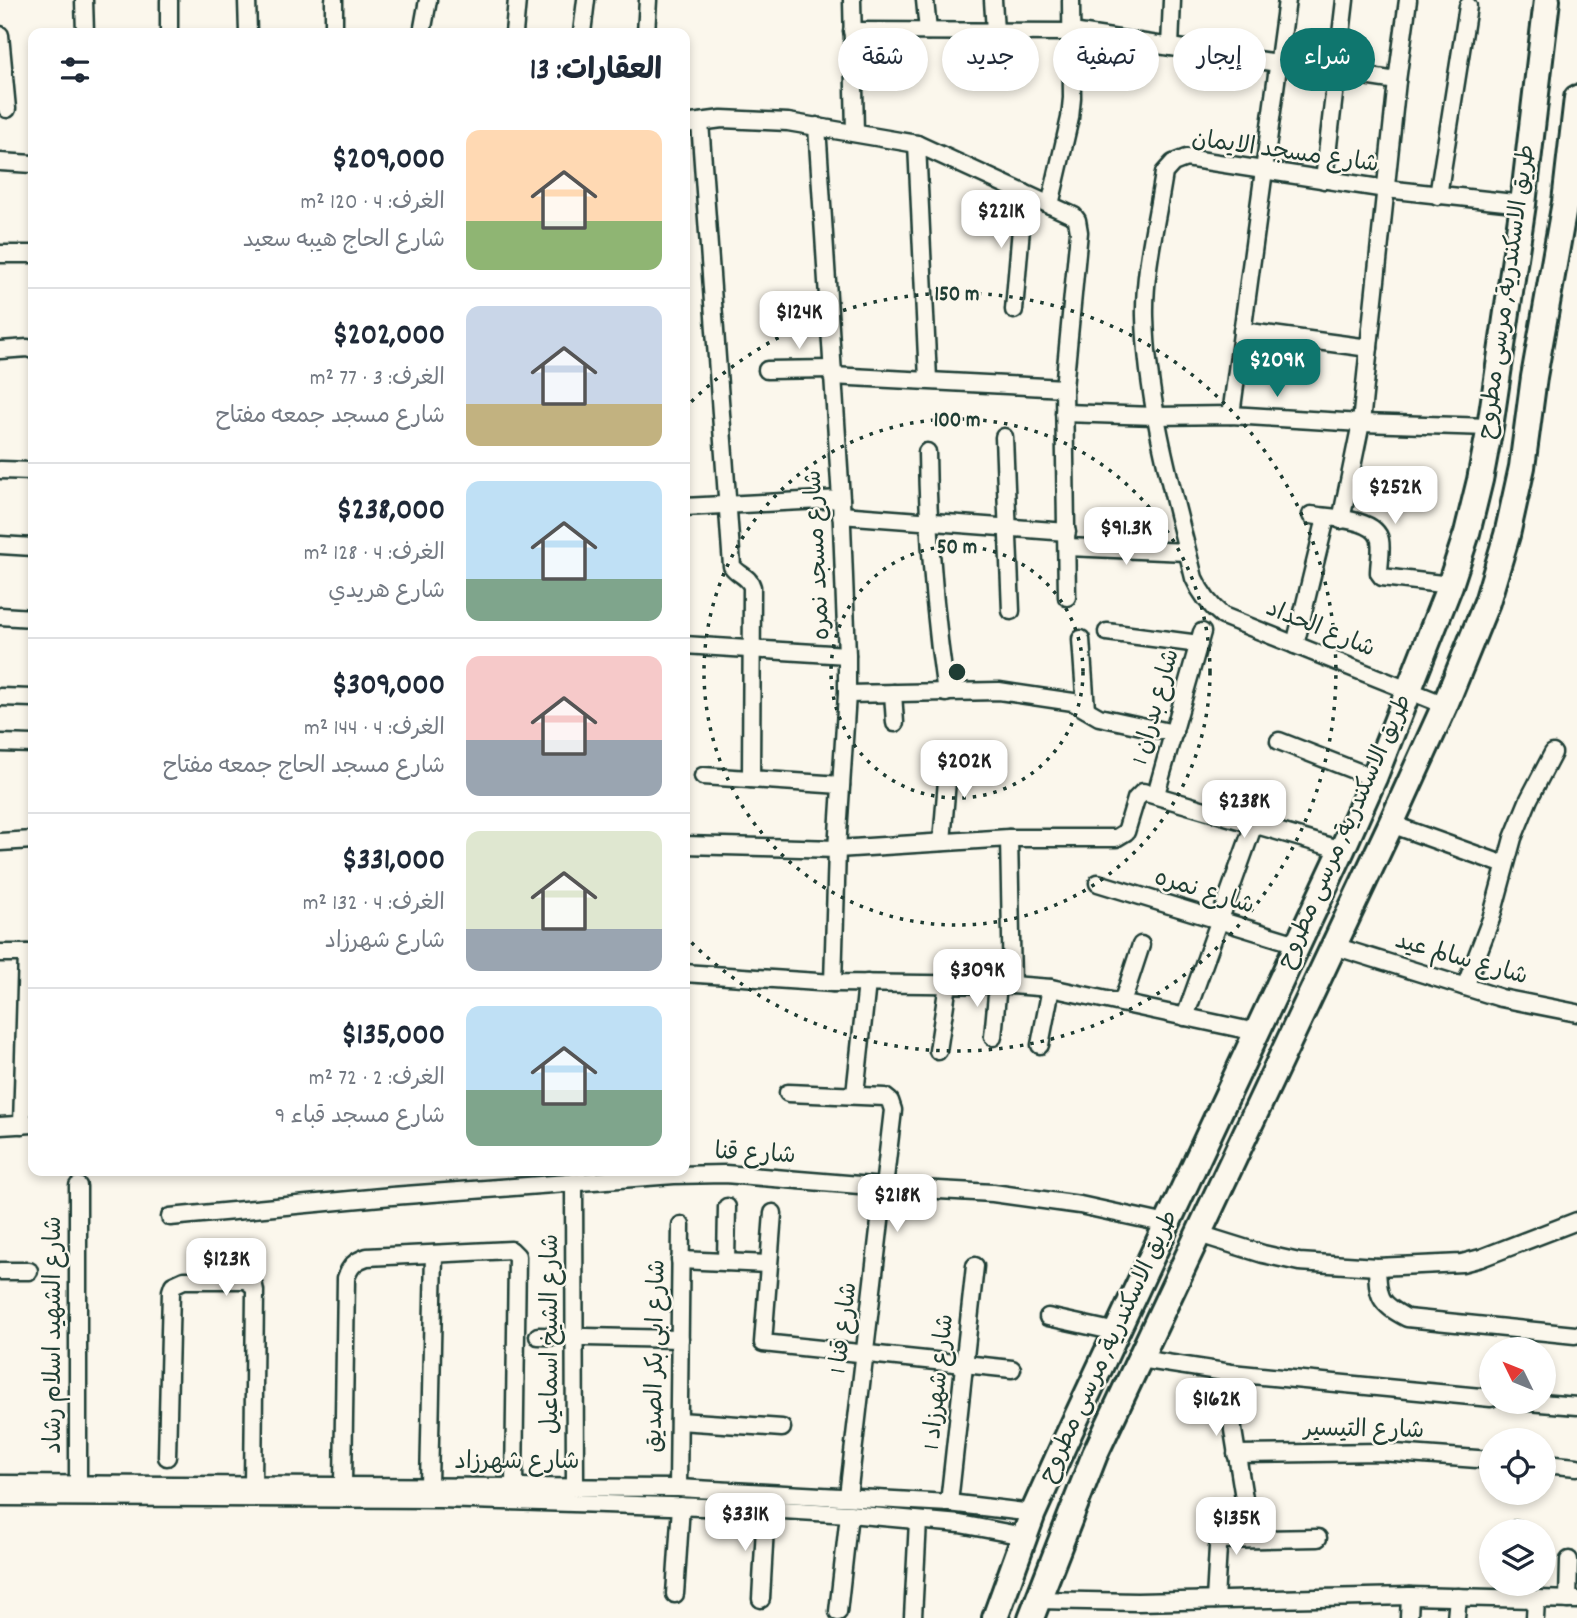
<!DOCTYPE html>
<html lang="ar">
<head>
<meta charset="utf-8">
<style>
	:root { --surface:#fff; --page:#f6f6f7; --text:#1f2937; --muted:#747a83; --line:#e0e1e3; --accent:#0f766e }
	body { margin:0; font-family:Dekko,"Playpen Sans Arabic",sans-serif; background:var(--page); color:var(--text); direction:rtl; height:100vh; display:flex; flex-direction:column; font-size:26px; white-space:nowrap }
	* { box-sizing:border-box; margin:0 }
	p { font-size:23px; color:var(--muted) }
	.icon { flex:none; width:38px; height:38px; fill:none; stroke:currentColor; stroke-width:2; stroke-linecap:round; stroke-linejoin:round }
	.map { position:relative; flex:1; overflow:hidden; direction:ltr }
	.sheet { position:absolute; left:28px; top:28px; width:662px; height:1148px; display:flex; flex-direction:column; background:var(--surface); border-radius:14px; box-shadow:0 4px 10px #0003; direction:rtl }
	.sheet>* { flex:none }
	.top-card { position:absolute; left:710px; top:28px; width:665px; height:63px; direction:rtl; display:flex; gap:14px }
	.needle { width:46px; rotate:313deg }
	.buttons { position:absolute; left:1479px; top:1337px; display:grid; gap:14px }
	.buttons a { display:grid; place-items:center; width:77px; height:77px; border-radius:50%; background:var(--surface); box-shadow:0 4px 10px #0003; font-size:35px }
	.price { position:absolute; translate:-50% -60px; padding:0 16px; border-radius:14px; background:#fff; color:#222; font-size:23px; line-height:46px; filter:drop-shadow(0 2px 4px #0008) }
	.price::after { content:''; position:absolute; left:50%; top:42px; width:21px; height:16px; margin-left:-10px; background:inherit; clip-path:polygon(0 0,100% 0,50% 100%) }
	.price.active { background:var(--accent); color:#fff }
	ul { padding:0; list-style:none }
	li { display:flex; align-items:center; gap:21px; height:175px; padding:0 28px }
	li+li { border-top:2px solid var(--line) }
	li span { display:grid; place-items:center; flex:none; width:196px; height:140px; border-radius:14px; color:#555 }
	li>.icon { margin-inline-start:auto }
	span .icon { width:84px; height:84px; fill:#fffc; stroke-width:1 }
	li b { font-size:30px }
	h2 { display:flex; justify-content:space-between; align-items:center; height:84px; padding:0 28px; font-size:30px }
	.chip { padding:0 24px; border-radius:32px; background:var(--surface); box-shadow:0 4px 10px #0003; font-size:24px; line-height:63px }
	.chip.active { background:var(--accent); color:#fff }
	.map>svg:first-child { display:block }
</style>
</head>
<body>
<div class="map">
<svg width="1577" height="1618" viewBox="0 0 1577 1618">
	<rect width="100%" height="100%" fill="#fbf7ec"/>
	<filter id="ink" filterUnits="userSpaceOnUse"><feTurbulence type="fractalNoise" baseFrequency=".0143" numOctaves="2"/><feDisplacementMap in="SourceGraphic" scale="14" xChannelSelector="R" yChannelSelector="G"/><feConvolveMatrix kernelMatrix="1 2 1 2 8 2 1 2 1" color-interpolation-filters="sRGB"/></filter>
	<g filter="url(#ink)">
		<g fill="none" stroke-linecap="round" stroke-linejoin="round">
			<defs>
				<g id="minor">
					<polyline points="84,0 85,33"/>
					<polyline points="169,0 169,33"/>
					<polyline points="247,0 248,33"/>
					<polyline points="852,0 855,132"/>
					<polyline points="925,0 928,31"/>
					<polyline points="993,0 995,31"/>
					<polyline points="852,31 1072,32 1397,81"/>
					<polyline points="334,33 334,0"/>
					<polyline points="422,33 428,0"/>
					<polyline points="514,33 517,0"/>
					<polyline points="582,33 586,0"/>
					<polyline points="646,33 648,0"/>
					<polyline points="0,35 7,109"/>
					<polyline points="1170,47 1172,0"/>
					<path d="M700,122l32,444c6,9 17,10 20,21l-1,192"/>
					<polyline points="684,124 722,119 788,122 917,144 1074,216 1077,220 1079,232 1064,388 1067,597"/>
					<polyline points="817,126 841,499 847,655 847,694 837,849 833,983"/>
					<polyline points="917,144 928,379"/>
					<polyline points="0,162 33,164"/>
					<polyline points="1324,180 1345,0"/>
					<polyline points="1438,196 1468,6"/>
					<polyline points="1050,205 1070,118 1072,98 1071,0"/>
					<polyline points="0,254 33,254"/>
					<polyline points="1014,310 1024,193"/>
					<polyline points="1242,331 1369,348"/>
					<polyline points="0,350 28,348 33,350"/>
					<polyline points="767,370 832,369"/>
					<polyline points="832,376 1064,388"/>
					<polyline points="1064,413 1155,416 1231,415 1361,423 1490,427"/>
					<polyline points="1231,415 1287,0"/>
					<polyline points="1004,437 1011,611"/>
					<path d="M927,452c1,82 7,160 19,241"/>
					<polyline points="0,470 33,471"/>
					<polyline points="684,507 841,499"/>
					<polyline points="841,515 1067,532"/>
					<path d="M1311,515c19,3 65,3 69,25 2,10 -1,23 -1,33l3,4 68,8"/>
					<polyline points="1341,520 1361,423 1397,81 1408,0"/>
					<polyline points="0,545 33,547"/>
					<polyline points="1067,547 1187,552"/>
					<polyline points="0,616 33,618"/>
					<polyline points="1107,632 1199,644"/>
					<polyline points="1081,639 1086,709"/>
					<polyline points="684,645 847,655"/>
					<polyline points="1295,645 1326,518"/>
					<polyline points="893,693 895,723"/>
					<polyline points="847,694 999,691 1073,702 1099,717 1174,733"/>
					<polyline points="0,697 33,698"/>
					<path d="M1445,705l-222,-89c-14,-11 -22,-22 -29,-38 -21,-86 -47,-172 -49,-262 -1,-47 12,-96 19,-143l9,-10 13,-5 200,31 137,15"/>
					<polyline points="1279,741 1374,778"/>
					<polyline points="0,743 33,744"/>
					<polyline points="703,776 841,785"/>
					<polyline points="1156,794 1202,632"/>
					<polyline points="1391,824 1505,865"/>
					<polyline points="1009,838 1012,985"/>
					<polyline points="0,842 33,840"/>
					<polyline points="942,842 949,756"/>
					<polyline points="684,845 837,849 1009,838 1116,838 1126,832 1136,799 1143,792 1342,850"/>
					<polyline points="1098,883 1297,944"/>
					<polyline points="1334,946 1501,998 1577,1013"/>
					<polyline points="0,953 33,953"/>
					<polyline points="684,973 833,983 1012,985 1051,988 1256,1032"/>
					<polyline points="1465,987 1491,919 1513,838 1529,799 1553,753"/>
					<polyline points="1122,1003 1141,945"/>
					<polyline points="1185,1017 1254,824"/>
					<polyline points="993,1037 998,984"/>
					<polyline points="1040,1045 1051,988"/>
					<polyline points="938,1051 948,984"/>
					<polyline points="788,1093 885,1097 890,1101 893,1110 848,1496"/>
					<polyline points="855,1094 867,983"/>
					<polyline points="22,1125 27,953"/>
					<polyline points="0,1126 33,1124"/>
					<polyline points="574,1182 575,1486"/>
					<polyline points="773,1213 763,1343 1012,1369"/>
					<polyline points="170,1217 392,1196 674,1175 725,1174 884,1187 993,1193 1080,1205 1167,1224"/>
					<polyline points="1199,1234 1263,1254 1299,1262 1377,1267 1462,1263 1481,1258 1577,1221"/>
					<polyline points="680,1260 768,1264"/>
					<polyline points="726,1262 727,1207"/>
					<path d="M1377,1267c1,31 2,36 30,51l168,17"/>
					<polyline points="0,1271 29,1271"/>
					<polyline points="1048,1317 1117,1332"/>
					<polyline points="538,1336 680,1339"/>
					<polyline points="1140,1359 1231,1373 1491,1398"/>
					<polyline points="1231,1373 1233,1430 1244,1498"/>
					<polyline points="1528,1402 1577,1406"/>
					<polyline points="679,1421 782,1428"/>
					<polyline points="1236,1454 1381,1452 1491,1460"/>
					<polyline points="167,1457 171,1291 173,1285 184,1280 246,1280 254,1286 255,1291 253,1485"/>
					<polyline points="1544,1464 1577,1467"/>
					<polyline points="78,1483 78,1186"/>
					<polyline points="0,1484 678,1488 949,1503 1033,1513"/>
					<path d="M343,1484l3,-206c4,-12 9,-17 21,-21l144,-7 6,6 -3,229"/>
					<polyline points="429,1485 434,1254"/>
					<polyline points="678,1488 681,1225"/>
					<polyline points="0,1497 440,1499 766,1509 849,1514 960,1524 1024,1536"/>
					<polyline points="949,1503 975,1266"/>
					<polyline points="1517,1531 1517,1529"/>
					<polyline points="1218,1540 1318,1538"/>
					<polyline points="675,1594 681,1506"/>
					<polyline points="761,1599 766,1509"/>
					<polyline points="1037,1600 1137,1602 1410,1596 1577,1600"/>
					<polyline points="1215,1600 1220,1512"/>
					<polyline points="1568,1600 1569,1560"/>
					<polyline points="838,1612 849,1514"/>
					<polyline points="913,1617 918,1521"/>
					<polyline points="1409,1618 1410,1596"/>
					<polyline points="1456,1618 1458,1597"/>
					<polyline points="1535,1618 1536,1599"/>
				</g>
				<g id="primary">
					<polyline points="995,1618 1033,1513 1065,1442 1342,850 1374,778 1450,585 1467,533 1480,480 1490,427 1523,204 1547,0"/>
					<polyline points="1031,1618 1095,1454 1391,824 1445,705 1487,602 1507,535 1522,467 1534,377 1565,202 1577,98"/>
				</g>
			</defs>
			<use href="#minor" stroke="#1f3d34" stroke-width="21"/>
			<use href="#primary" stroke="#1f3d34" stroke-width="30"/>
			<use href="#minor" stroke="#fbf7ec" stroke-width="16"/>
			<use href="#primary" stroke="#fbf7ec" stroke-width="24"/>
		</g>
	</g>
	<g fill="none" stroke="#1f3d34" stroke-width="3.5" stroke-dasharray="3.5 7">
		<circle cx="957" cy="672" r="126"/>
		<circle cx="957" cy="672" r="253"/>
		<path d="M684 409A379 379 0 1 1 684 935"/>
	</g>
	<g text-anchor="middle" dominant-baseline="central" stroke-width="5" stroke-linejoin="round" paint-order="stroke">
		<g font-size="24" fill="#1f3d34" stroke="#fbf7ec">
			<text transform="translate(1285 153) rotate(8)">شارع مسجد الايمان</text>
			<text transform="translate(1508 292) rotate(-82)">طريق الاسكندرية, مرسى مطروح</text>
			<text transform="translate(819 555) rotate(-93)">شارع مسجد نمره</text>
			<text transform="translate(1320 630) rotate(22)">شارع الحداد</text>
			<text transform="translate(1157 707) rotate(-74)">شارع بدران 1</text>
			<text transform="translate(1346 832) rotate(-66)">طريق الاسكندرية, مرسى مطروح</text>
			<text transform="translate(1204 893) rotate(17)">شارع نمره</text>
			<text transform="translate(1461 960) rotate(16)">شارع سالم عيد</text>
			<text transform="translate(755 1155) rotate(3)">شارع قنا</text>
			<text transform="translate(845 1328) rotate(-83)">شارع قنا 1</text>
			<text transform="translate(552 1334) rotate(-90)">شارع الشيخ اسماعيل</text>
			<text transform="translate(55 1335) rotate(-90)">شارع الشهيد اسلام رشاد</text>
			<text transform="translate(1110 1347) rotate(-65)">طريق الاسكندرية, مرسى مطروح</text>
			<text transform="translate(657 1356) rotate(-89)">شارع ابى بكر الصديق</text>
			<text transform="translate(940 1382) rotate(-84)">شارع شهرزاد 1</text>
			<text transform="translate(1364 1431) rotate(1)">شارع التيسير</text>
			<text x="517" y="1463">شارع شهرزاد</text>
		</g>
	</g>
	<circle cx="957" cy="672" r="10" fill="#1f3d34" stroke="#fbf7ec" stroke-width="3.5"/>
	<g font-size="21" text-anchor="middle" font-weight="bold" fill="#1f3d34" stroke="#fbf7ec" stroke-width="5" stroke-linejoin="round" paint-order="stroke">
		<text x="957" y="300">150 m</text>
		<text x="957" y="426">100 m</text>
		<text x="957" y="553">50 m</text>
	</g>
</svg>
<div class="buttons">
<a><svg class="needle" viewBox="-14 -14 28 28"><path d="M0-13l5 13h-10z" fill="#e53935"/><path d="M0 13l5-13h-10z" fill="#747a83"/></svg></a>
<a><svg class="icon" aria-label="locate" viewBox="0 0 24 24"><circle cx="12" cy="12" r="6"/><path d="M12 2v4M12 18v4M2 12h4M18 12h4"/></svg></a>
<a><svg class="icon" aria-label="layers" viewBox="0 0 24 24"><path d="M12 4l9 5-9 5-9-5zM3 14l9 5 9-5"/></svg></a>
</div>
<b class="price" style="left:1001px;top:250px">$221K</b>
<b class="price" style="left:799px;top:351px">$124K</b>
<b class="price active" style="left:1277px;top:399px">$209K</b>
<b class="price" style="left:1395px;top:526px">$252K</b>
<b class="price" style="left:1126px;top:567px">$91.3K</b>
<b class="price" style="left:964px;top:800px">$202K</b>
<b class="price" style="left:1244px;top:840px">$238K</b>
<b class="price" style="left:977px;top:1009px">$309K</b>
<b class="price" style="left:897px;top:1234px">$218K</b>
<b class="price" style="left:226px;top:1298px">$123K</b>
<b class="price" style="left:1216px;top:1438px">$162K</b>
<b class="price" style="left:745px;top:1553px">$331K</b>
<b class="price" style="left:1236px;top:1557px">$135K</b>
<div class="top-card">
<a class="chip active">شراء</a>
<a class="chip">إيجار</a>
<a class="chip">تصفية</a>
<a class="chip">جديد</a>
<a class="chip">شقة</a>
</div>
<section class="sheet">
<h2>العقارات: 13<svg class="icon" aria-label="filters" viewBox="0 0 24 24"><path d="M4 7h16M4 17h16"/><circle cx="9" cy="7" r="2"/><circle cx="15" cy="17" r="2"/></svg></h2>
<ul>
<li><span style="background:linear-gradient(#ffd9b3 65%,#8fb573 0)"><svg class="icon" aria-label="home" viewBox="0 0 24 24"><path d="M3 11l9-7 9 7M6 9v11h12V9"/></svg></span><div><b>$209,000</b><p>الغرف: 4 · 120 m²</p><p>شارع الحاج هيبه سعيد</p></div></li>
<li><span style="background:linear-gradient(#c9d6e8 70%,#c2b280 0)"><svg class="icon" aria-label="home" viewBox="0 0 24 24"><path d="M3 11l9-7 9 7M6 9v11h12V9"/></svg></span><div><b>$202,000</b><p>الغرف: 3 · 77 m²</p><p>شارع مسجد جمعه مفتاح</p></div></li>
<li><span style="background:linear-gradient(#bfe0f5 70%,#7fa58c 0)"><svg class="icon" aria-label="home" viewBox="0 0 24 24"><path d="M3 11l9-7 9 7M6 9v11h12V9"/></svg></span><div><b>$238,000</b><p>الغرف: 4 · 128 m²</p><p>شارع هريدي</p></div></li>
<li><span style="background:linear-gradient(#f6c9c9 60%,#9aa5b1 0)"><svg class="icon" aria-label="home" viewBox="0 0 24 24"><path d="M3 11l9-7 9 7M6 9v11h12V9"/></svg></span><div><b>$309,000</b><p>الغرف: 4 · 144 m²</p><p>شارع مسجد الحاج جمعه مفتاح</p></div></li>
<li><span style="background:linear-gradient(#dfe7d0 70%,#9aa5b1 0)"><svg class="icon" aria-label="home" viewBox="0 0 24 24"><path d="M3 11l9-7 9 7M6 9v11h12V9"/></svg></span><div><b>$331,000</b><p>الغرف: 4 · 132 m²</p><p>شارع شهرزاد</p></div></li>
<li><span style="background:linear-gradient(#bfe0f5 60%,#7fa58c 0)"><svg class="icon" aria-label="home" viewBox="0 0 24 24"><path d="M3 11l9-7 9 7M6 9v11h12V9"/></svg></span><div><b>$135,000</b><p>الغرف: 2 · 72 m²</p><p>شارع مسجد قباء 9</p></div></li>
</ul>
</section>
</div>
</body>
</html>
